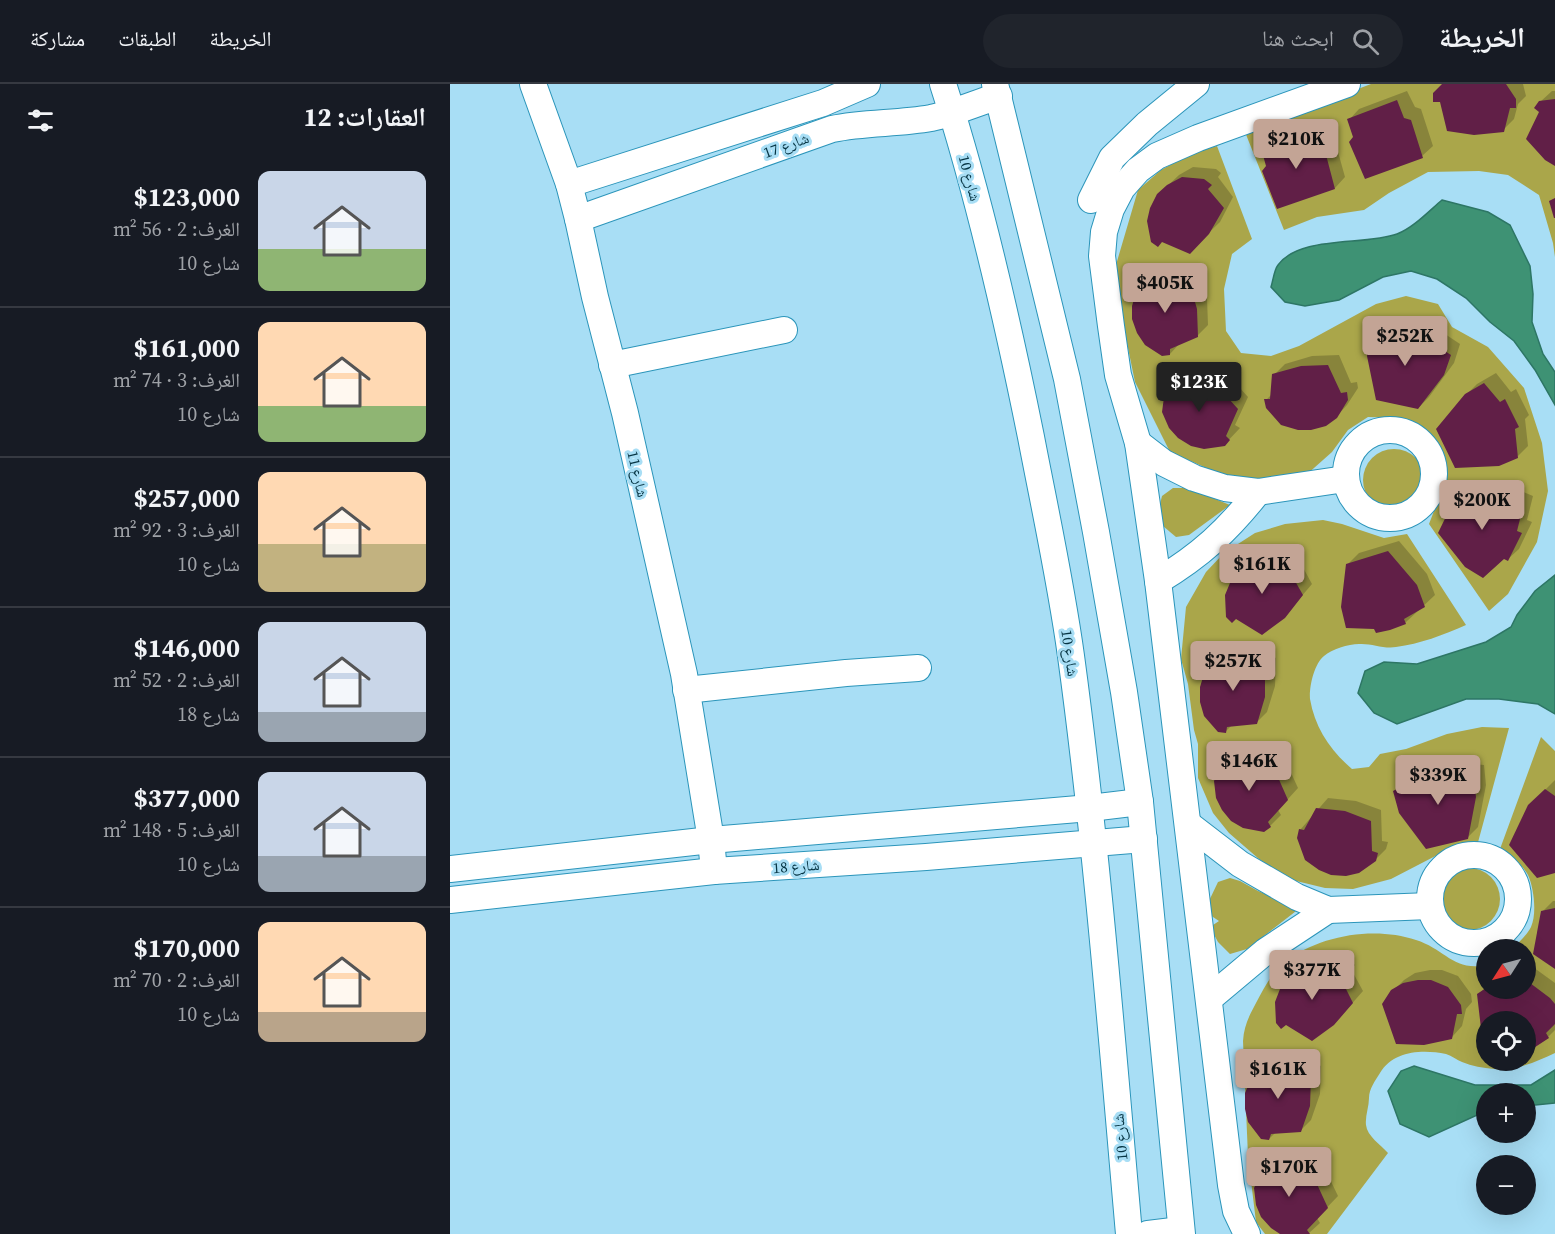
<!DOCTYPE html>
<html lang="ar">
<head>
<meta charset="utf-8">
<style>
	:root { --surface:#171b24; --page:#20242c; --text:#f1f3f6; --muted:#9ea1a6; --line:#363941; --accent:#c3a495 }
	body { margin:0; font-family:"Source Serif 4","Noto Naskh Arabic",serif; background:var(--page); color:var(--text); direction:rtl; height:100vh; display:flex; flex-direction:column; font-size:22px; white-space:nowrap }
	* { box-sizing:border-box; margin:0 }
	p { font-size:20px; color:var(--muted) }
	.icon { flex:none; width:33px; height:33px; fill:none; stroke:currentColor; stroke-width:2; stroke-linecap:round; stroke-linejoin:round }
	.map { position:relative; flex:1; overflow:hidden; direction:ltr }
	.sheet { display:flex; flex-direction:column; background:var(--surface); width:450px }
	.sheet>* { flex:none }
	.needle { width:39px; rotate:234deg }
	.buttons { position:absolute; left:1026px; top:855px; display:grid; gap:12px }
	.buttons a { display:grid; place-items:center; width:60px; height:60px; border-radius:50%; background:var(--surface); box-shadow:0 6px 24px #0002; font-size:30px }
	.price { position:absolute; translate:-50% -51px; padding:0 14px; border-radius:6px; background:var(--accent); color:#111; font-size:20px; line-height:39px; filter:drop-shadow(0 2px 3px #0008) }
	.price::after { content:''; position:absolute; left:50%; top:36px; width:18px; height:14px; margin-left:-9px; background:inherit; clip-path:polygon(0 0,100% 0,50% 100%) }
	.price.selected { background:#222; color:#fff }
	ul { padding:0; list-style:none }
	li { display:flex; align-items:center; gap:18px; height:150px; padding:0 24px }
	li+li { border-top:2px solid var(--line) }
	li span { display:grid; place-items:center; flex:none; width:168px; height:120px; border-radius:12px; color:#555 }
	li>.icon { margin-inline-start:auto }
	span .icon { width:72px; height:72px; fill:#fffc; stroke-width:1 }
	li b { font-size:26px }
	h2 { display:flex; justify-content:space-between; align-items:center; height:72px; padding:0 24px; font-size:26px }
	header { display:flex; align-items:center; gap:36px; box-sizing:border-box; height:84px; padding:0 30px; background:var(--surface); border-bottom:2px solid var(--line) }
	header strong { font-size:28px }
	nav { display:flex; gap:33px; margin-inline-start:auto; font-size:21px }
	.search { width:420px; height:54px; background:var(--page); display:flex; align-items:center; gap:15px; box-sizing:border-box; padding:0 21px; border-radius:33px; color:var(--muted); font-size:22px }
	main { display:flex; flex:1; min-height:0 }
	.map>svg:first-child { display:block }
</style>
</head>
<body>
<header>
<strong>الخريطة</strong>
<div class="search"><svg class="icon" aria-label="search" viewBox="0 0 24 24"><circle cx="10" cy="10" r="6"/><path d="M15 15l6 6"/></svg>ابحث هنا</div>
<nav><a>الخريطة</a><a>الطبقات</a><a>مشاركة</a></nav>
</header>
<main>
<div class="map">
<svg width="1105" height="1150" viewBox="0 0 1105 1150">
	<rect width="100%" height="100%" fill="#a8def5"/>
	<g fill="#aaa64a" fill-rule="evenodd">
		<polygon points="921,0 1105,0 1105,173 1103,159 1089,111 1058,91 1029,87 978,88 939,109 914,126 867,133 834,146 795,48"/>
		<polygon points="767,62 802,155 782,170 774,205 776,247 791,269 821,272 849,262 926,220 956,212 988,220 1002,243 1038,263 1074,304 1092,359 1098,407 1087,458 1058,510 1039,527 979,440 996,396 992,371 975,345 949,334 918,333 898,346 882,368 855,392 821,400 784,396 720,368 685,298 663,191 688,106 711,86 740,70"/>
		<circle cx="944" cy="396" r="31"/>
		<polygon points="723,404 738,404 780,421 739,451 726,453 713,442 709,424 712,412"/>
		<path d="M873,436l19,4 42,14 23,-4 59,91c-23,10 -46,19 -70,22 -13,2 -25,-4 -37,-3 -11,0 -27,5 -35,12 -10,8 -15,31 -14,43 5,29 20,51 42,70l17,-2 11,-13 26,-5 41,-15 35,-7 27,1 -32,118 -30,4 -56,29 -38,10 -28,-1 -37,-9 -29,-20 -30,-26 -16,-20 -15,-35v-34l-4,-14 -6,-46 -7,-25 5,-52 20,-35 18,-19 31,-20 30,-9z"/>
		<path d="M1091,653l14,14v302c-19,9 -40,18 -61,16 -11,-1 -22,-3 -32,-7 -5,-2 -10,-6 -16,-8 -24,-5 -53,-3 -66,19 -5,8 -11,16 -11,25 0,9 -4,18 -3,27 1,11 15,20 22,28l-61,81h-62l-9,-12 -8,-66 -5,-115c1,-15 6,-25 13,-38 8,-15 16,-31 29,-41 34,-27 90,-36 131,-22 29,9 38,32 70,25v23h40v-38l-14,-1c6,-6 15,-14 19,-22 6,-13 3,-39 -3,-52 -6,-11 -18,-20 -28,-26zM1036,938h40v38h-40z"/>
		<circle cx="1019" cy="815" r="31"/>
		<polygon points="780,794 790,797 808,807 850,824 797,865 780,870 768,858 760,843 769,837 760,831 758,819 768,798"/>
	</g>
	<g fill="#3e9274" stroke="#2d7665" stroke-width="1.5">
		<path d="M992,116l46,12 22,13 20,41 3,28 -1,28 11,32 12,18v33l-20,-35 -21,-29 -24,-19 -24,-24 -29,-19 -26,-8 -28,6 -44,23 -34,6 -20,-4 -14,-15c2,-6 3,-17 7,-22 22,-30 86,-19 119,-31 16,-6 32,-23 45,-34z"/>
		<polygon points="1105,491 1105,630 1088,620 1049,615 1016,615 947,640 924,629 908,609 915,587 934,578 967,580 1036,558 1061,543 1067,531 1085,507"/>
		<polygon points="964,982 1025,1001 1081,1001 1105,986 1105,1019 1076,1022 1076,1010 1036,1010 1036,1027 979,1053 950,1040 938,1007 951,987"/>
	</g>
	<g fill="#0003">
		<polygon points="994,0 1073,0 1076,12 1068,20 1064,35 1053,46"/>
		<polygon points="957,7 965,23 971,25 983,62 972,72 899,36 909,25"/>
		<polygon points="1102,7 1105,7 1105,80 1096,75 1091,27 1090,18"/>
		<polygon points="872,37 879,54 885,57 895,93 885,104 813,64 823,54"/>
		<polygon points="743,83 766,85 771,89 768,93 783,113 770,138 739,168 708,111 729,91"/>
		<polygon points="724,179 725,184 749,187 757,214 758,241 747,252 730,259 720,270 700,195 717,180"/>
		<polygon points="959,233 987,240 986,244 1010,260 1004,279 979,313 968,324 922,250 933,239 953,239"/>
		<polygon points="889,271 901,299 907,298 908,304 897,321 886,333 816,316 822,310 824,291 835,280 862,272"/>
		<polygon points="756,279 780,293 798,313 785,341 790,344 774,361 716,306 732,289 736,293"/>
		<polygon points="1046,289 1061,308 1066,305 1079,331 1075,335 1078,362 1068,372 1016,311 1027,300"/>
		<polygon points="1019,400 1064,404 1083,412 1077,436 1082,438 1069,465 1058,475 1009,411"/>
		<polygon points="949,457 977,490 985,511 955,539 925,543 898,480 909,469"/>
		<polygon points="828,464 849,469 854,474 850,478 862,500 834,533 791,488 812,469"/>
		<polygon points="797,557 804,558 803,563 826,574 825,602 817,628 806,639 782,641 776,647 765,577 776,566"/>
		<polygon points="819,658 837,680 848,704 828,726 831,731 820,742 775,677 792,661 795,666"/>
		<polygon points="1004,674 1005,678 1034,681 1036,701 1028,743 1017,754 944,707 955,697 965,692 975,680"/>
		<polygon points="1105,696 1105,787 1088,792 1080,721"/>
		<polygon points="878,714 906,717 931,726 932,757 938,758 936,765 925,776 850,746"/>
		<polygon points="1103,817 1105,817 1105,883 1085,869 1092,828"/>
		<polygon points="879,870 900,876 905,881 901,885 913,907 884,940 841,894 863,875"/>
		<polygon points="1076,878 1105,899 1105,946 1098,953 1076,967 1076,938 1036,938 1036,959 1033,953 1028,911 1036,903 1036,904 1076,904"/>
		<polygon points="980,886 992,886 1008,892 1021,910 1022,918 1016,925 1012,942 1002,953 943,907 954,896 965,889"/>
		<polygon points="843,965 850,966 849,971 871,982 870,1010 861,1036 850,1047 825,1049 819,1055 811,984 822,973"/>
		<polygon points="858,1066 876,1087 888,1112 867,1134 870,1139 858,1150 832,1150 815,1084 832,1068 835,1073"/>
	</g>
	<g fill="#611f47">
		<polygon points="992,0 1056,0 1066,15 1066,24 1060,24 1054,48 1024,51 997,47 990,18 983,18 983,9"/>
		<polygon points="1105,15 1105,82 1095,76 1076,55 1089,28 1084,24 1089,17"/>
		<polygon points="947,16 954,34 961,36 973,74 915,95 899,58 903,53 897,35"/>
		<polygon points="861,47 868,65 875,67 885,105 827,125 812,87 816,82 811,64"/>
		<polygon points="732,93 754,95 762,101 758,105 774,124 759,150 740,170 712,158 708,163 701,158 697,137 700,124 707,110 717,101"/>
		<polygon points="1105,114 1105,134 1104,134 1099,117"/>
		<polygon points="714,189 714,194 739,197 747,225 748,253 720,265 720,271 712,272 695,261 687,249 682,235 682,222 687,205 705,190"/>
		<polygon points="947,243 977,250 976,255 1001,271 994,291 968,325 926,316 917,272 921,249 946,249"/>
		<polygon points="878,281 891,309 897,308 898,316 887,334 876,342 861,346 848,346 831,341 816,324 814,315 820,315 822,290 851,282"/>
		<polygon points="745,288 769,304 788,325 776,352 780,356 775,362 754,365 741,362 728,354 719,344 712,328 715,306 720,299 725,303"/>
		<polygon points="1034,299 1050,318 1055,315 1069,343 1065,345 1068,374 1049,382 1005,384 986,345 1015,310"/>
		<polygon points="1007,410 1052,414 1073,423 1067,447 1072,449 1058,477 1054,475 1033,494 1015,483 988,449"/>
		<polygon points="938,467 967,501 975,523 954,535 956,540 940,546 926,549 924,545 896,544 891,523 896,480"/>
		<polygon points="816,474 839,480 845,486 841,490 853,511 835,534 812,551 786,535 782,539 776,533 775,511 780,499 789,487 800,479"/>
		<polygon points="785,567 794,568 793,574 815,584 815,613 807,640 777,643 776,649 768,648 754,632 750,618 750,603 754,590 764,576"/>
		<polygon points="807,668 827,691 838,716 818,738 821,743 814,748 793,744 781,737 772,726 766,714 764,697 774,676 781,671 784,676"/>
		<polygon points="994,683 995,688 1023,691 1026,713 1018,755 976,765 949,729 943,707 964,696 963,690"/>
		<polygon points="1095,705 1105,712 1105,789 1087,794 1059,761 1078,721"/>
		<polygon points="866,724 895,727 921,737 922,767 928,769 926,777 909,789 896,792 881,791 869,786 855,776 847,754 849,745 854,746"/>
		<polygon points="1105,824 1105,885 1083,870 1091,827"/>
		<polygon points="867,880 889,887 896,893 892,897 903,919 884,941 862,957 836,941 831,945 826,939 825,918 830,905 840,893 851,886"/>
		<polygon points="968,896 981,896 998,903 1011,921 1012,930 1007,930 1002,955 974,961 946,960 932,920 941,906 953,899"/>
		<polygon points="1076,896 1100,914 1105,920 1105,940 1096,949 1099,954 1076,969 1076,938 1036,938 1036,962 1032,953 1027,910 1036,904 1076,904"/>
		<polygon points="831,975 840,976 839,982 861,993 860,1022 851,1048 821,1050 819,1056 811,1055 798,1038 795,1025 795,1009 800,997 810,983"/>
		<polygon points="847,1076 866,1098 878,1124 857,1146 860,1150 830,1150 821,1144 811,1133 806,1121 804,1104 814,1083 821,1078 824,1083"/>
	</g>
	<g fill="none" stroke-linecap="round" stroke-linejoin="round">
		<defs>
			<g id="minor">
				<polyline points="83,0 119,100 128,135 145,213 175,329 234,590 261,756 264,787"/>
				<path d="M493,0c37,115 64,234 88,353 14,73 30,146 40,219 26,192 41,385 58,578"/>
				<polyline points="545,0 617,295 646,448 674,608 690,718 732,1150"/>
				<polyline points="119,100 373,19 417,0"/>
				<polyline points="641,116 662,74 697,40 746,0"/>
				<path d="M128,135l254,-90c33,-7 66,-5 99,-11 23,-5 45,-15 68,-22"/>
				<polyline points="162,281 334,246"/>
				<circle cx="940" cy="390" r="44"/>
				<polyline points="688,359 714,379 744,394 775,404 808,408 895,395"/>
				<path d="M708,497c43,-26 69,-50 100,-89"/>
				<polyline points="236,606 396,589 468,584"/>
				<polyline points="738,740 790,780 847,813 878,826 980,822"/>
				<circle cx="1024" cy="815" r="44"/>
				<polyline points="0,785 261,756 640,724 690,718"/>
				<polyline points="0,816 264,787 476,773 694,755"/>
				<polyline points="760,914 816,867 878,826"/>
				<polyline points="698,1150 731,1146"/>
				<polyline points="797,1150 786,1127 781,1101 708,497 688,359 668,291 661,242 652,172 654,148 661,125 672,104 688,86 707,72 748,54 897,0"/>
			</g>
		</defs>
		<use href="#minor" stroke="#2b95ba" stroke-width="28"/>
		<use href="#minor" stroke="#fff" stroke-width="26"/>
	</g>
	<g text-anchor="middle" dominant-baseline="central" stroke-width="6" stroke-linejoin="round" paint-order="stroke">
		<g font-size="15" fill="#063443" stroke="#a8def5">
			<text transform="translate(336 61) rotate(-20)">شارع 17</text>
			<text transform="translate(520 94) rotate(75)">شارع 10</text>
			<text transform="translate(188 390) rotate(77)">شارع 11</text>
			<text transform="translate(620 569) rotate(82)">شارع 10</text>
			<text transform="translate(346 782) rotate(-4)">شارع 18</text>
			<text transform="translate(670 1053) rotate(-95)">شارع 10</text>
		</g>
	</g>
</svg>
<div class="buttons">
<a><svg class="needle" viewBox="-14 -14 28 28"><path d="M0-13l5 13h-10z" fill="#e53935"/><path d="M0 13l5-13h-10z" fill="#9ea1a6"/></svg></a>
<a><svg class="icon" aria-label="locate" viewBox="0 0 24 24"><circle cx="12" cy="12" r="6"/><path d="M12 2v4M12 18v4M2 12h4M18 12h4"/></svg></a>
<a>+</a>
<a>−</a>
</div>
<b class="price" style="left:846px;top:86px">$210K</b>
<b class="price" style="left:715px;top:230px">$405K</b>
<b class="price" style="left:955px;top:283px">$252K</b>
<b class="price selected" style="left:749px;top:329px">$123K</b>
<b class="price" style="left:1032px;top:447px">$200K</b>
<b class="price" style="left:812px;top:511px">$161K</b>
<b class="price" style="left:783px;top:608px">$257K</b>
<b class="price" style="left:799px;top:708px">$146K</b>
<b class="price" style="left:988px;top:722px">$339K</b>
<b class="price" style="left:862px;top:917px">$377K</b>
<b class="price" style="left:828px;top:1016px">$161K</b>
<b class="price" style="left:839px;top:1114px">$170K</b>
</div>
<section class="sheet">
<h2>العقارات: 12<svg class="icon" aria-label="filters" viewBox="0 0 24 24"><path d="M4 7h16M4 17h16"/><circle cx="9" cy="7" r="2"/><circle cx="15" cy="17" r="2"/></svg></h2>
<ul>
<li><span style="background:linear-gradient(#c9d6e8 65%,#8fb573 0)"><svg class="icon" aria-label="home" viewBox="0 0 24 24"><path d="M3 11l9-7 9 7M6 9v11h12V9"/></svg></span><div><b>$123,000</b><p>الغرف: 2 · 56 m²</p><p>شارع 10</p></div></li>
<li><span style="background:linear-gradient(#ffd9b3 70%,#8fb573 0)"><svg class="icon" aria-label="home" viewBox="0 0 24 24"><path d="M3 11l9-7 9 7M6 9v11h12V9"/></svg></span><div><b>$161,000</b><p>الغرف: 3 · 74 m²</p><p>شارع 10</p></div></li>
<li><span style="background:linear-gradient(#ffd9b3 60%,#c2b280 0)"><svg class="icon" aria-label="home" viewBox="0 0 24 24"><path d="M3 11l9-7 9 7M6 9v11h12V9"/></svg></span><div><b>$257,000</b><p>الغرف: 3 · 92 m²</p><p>شارع 10</p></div></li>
<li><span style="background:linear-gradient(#c9d6e8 75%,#9aa5b1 0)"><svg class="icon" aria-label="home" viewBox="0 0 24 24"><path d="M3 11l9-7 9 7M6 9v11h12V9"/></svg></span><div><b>$146,000</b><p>الغرف: 2 · 52 m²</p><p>شارع 18</p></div></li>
<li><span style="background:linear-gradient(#c9d6e8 70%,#9aa5b1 0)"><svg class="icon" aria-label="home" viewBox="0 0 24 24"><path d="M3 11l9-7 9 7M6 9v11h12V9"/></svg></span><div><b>$377,000</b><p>الغرف: 5 · 148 m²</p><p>شارع 10</p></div></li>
<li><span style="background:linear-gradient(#ffd9b3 75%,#b9a48a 0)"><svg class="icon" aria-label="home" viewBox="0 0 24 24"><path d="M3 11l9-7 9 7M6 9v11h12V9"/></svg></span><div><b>$170,000</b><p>الغرف: 2 · 70 m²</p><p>شارع 10</p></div></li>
</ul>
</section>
</main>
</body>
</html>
